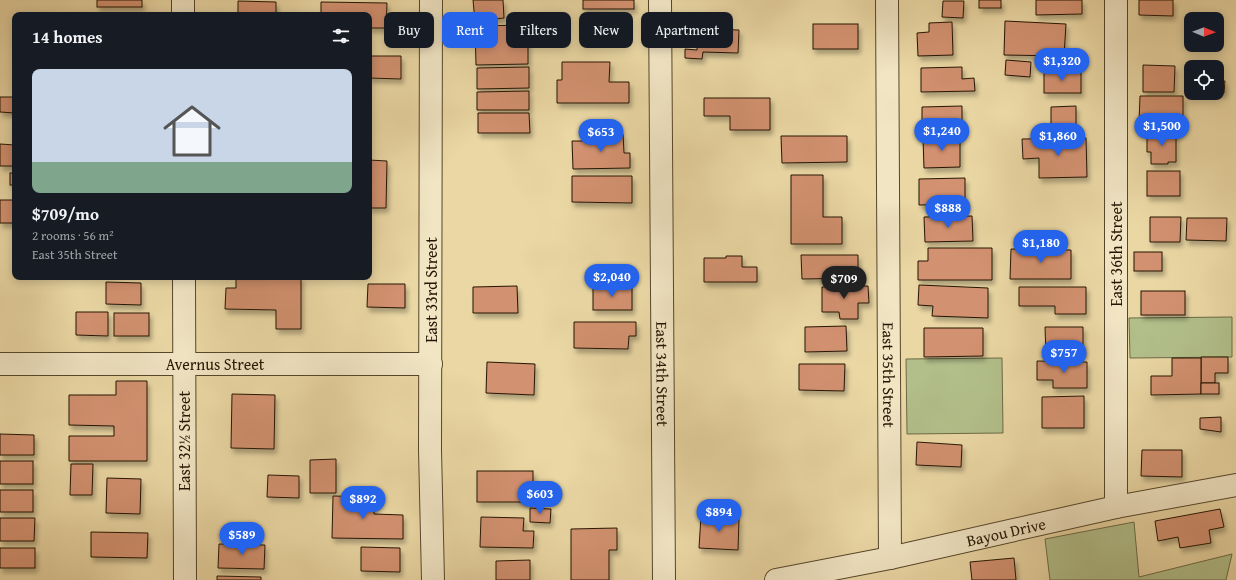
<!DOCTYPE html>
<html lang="en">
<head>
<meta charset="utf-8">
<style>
	:root { --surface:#171b24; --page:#20242c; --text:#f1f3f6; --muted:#9ea1a6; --line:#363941; --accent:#2563eb }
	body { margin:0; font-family:"Gentium Book Plus",serif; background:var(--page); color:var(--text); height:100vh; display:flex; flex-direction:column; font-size:15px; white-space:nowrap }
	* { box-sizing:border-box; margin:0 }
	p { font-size:13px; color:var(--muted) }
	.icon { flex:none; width:22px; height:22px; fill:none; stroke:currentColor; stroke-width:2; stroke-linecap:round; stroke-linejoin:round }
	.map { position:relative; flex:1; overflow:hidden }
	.drawer { position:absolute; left:12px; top:12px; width:360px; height:268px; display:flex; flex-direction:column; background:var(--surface); border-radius:8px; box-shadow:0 2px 10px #0003 }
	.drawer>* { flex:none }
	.banner { position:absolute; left:384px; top:12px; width:380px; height:36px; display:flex; gap:8px }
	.needle { width:26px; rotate:91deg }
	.controls { position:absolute; left:1184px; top:12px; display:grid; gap:8px }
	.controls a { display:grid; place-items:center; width:40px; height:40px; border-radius:8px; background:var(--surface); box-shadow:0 2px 10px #0003; font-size:20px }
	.price { position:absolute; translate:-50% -34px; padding:0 9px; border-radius:14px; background:var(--accent); color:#fff; font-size:13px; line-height:26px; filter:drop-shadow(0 1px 2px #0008) }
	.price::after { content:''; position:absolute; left:50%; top:24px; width:12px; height:9px; margin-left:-6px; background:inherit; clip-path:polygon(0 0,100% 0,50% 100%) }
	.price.active { background:#222; color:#fff }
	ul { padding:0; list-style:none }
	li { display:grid; align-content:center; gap:8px; height:212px; padding:0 20px }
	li+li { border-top:1px solid var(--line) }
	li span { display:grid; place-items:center; height:124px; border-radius:8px; color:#555 }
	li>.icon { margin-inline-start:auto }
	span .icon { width:72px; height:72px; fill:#fffc; stroke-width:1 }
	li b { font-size:17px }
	h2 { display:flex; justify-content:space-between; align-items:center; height:48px; padding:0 20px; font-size:17px }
	.tag { padding:0 14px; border-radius:8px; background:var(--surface); box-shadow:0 2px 10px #0003; font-size:14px; line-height:36px }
	.tag.active { background:var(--accent); color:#fff }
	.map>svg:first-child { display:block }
</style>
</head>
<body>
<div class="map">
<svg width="1236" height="580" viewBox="0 0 1236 580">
	<defs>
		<filter id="shadow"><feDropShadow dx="2.5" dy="4.5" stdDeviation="2" flood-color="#0004"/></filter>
	</defs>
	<rect width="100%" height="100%" fill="#ead7a4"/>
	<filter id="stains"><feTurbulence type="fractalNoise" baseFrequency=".005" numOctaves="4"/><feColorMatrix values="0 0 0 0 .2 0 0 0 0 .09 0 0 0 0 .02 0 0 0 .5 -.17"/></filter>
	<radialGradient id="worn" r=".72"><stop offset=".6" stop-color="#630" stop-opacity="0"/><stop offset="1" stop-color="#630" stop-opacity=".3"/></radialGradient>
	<g fill="#b2bf8a" stroke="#6c6a46">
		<polygon points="1232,317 1232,357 1130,358 1129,318"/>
		<polygon points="1002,358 1003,433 907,434 906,359"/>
		<polygon points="1134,522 1139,577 1232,554 1226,580 1050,580 1045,539"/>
	</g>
	<g fill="#d2916f" stroke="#251503" filter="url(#shadow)">
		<rect x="97" y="0" width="45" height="7"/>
		<polygon points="473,0 503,0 504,18 475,21"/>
		<rect x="583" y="0" width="51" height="9"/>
		<rect x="979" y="0" width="22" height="8"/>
		<polygon points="1036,0 1082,0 1082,14 1036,15"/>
		<polygon points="1139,0 1173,0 1173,16 1139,15"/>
		<polygon points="238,1 276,2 276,15 238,15"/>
		<polygon points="943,1 964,1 963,18 942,17"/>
		<polygon points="321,2 387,3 386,28 369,28 369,15 321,15"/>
		<polygon points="1005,21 1066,24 1064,56 1004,55"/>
		<polygon points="952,22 953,55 918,56 917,33 929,32 929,23"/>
		<rect x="813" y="24" width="45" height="25"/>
		<polygon points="528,25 528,64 476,65 475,26"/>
		<polygon points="698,29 739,30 738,53 703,52 702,59 685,58 685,49 697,50"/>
		<polygon points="369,56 401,56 401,79 369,78"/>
		<polygon points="1006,60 1031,62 1030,77 1005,75"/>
		<polygon points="562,62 610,62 609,82 629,82 629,103 557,103 557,80 562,80"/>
		<polygon points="1143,65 1175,66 1174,92 1143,92"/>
		<polygon points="529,67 529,88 477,89 477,68"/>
		<polygon points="962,67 962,79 974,78 975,91 921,92 921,68"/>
		<rect x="1044" y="70" width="37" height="23"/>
		<polygon points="1217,81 1225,81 1224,93 1217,93"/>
		<polygon points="529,91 529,110 477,110 477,92"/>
		<polygon points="1140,96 1183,96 1183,123 1139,122"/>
		<polygon points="0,97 15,97 15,113 0,112"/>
		<polygon points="704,98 770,98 770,130 730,130 730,116 704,116"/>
		<polygon points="962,106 962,132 922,132 922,107"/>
		<polygon points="1076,106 1076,131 1051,131 1051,107"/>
		<polygon points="478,113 529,113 530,133 478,133"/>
		<polygon points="1147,132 1176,132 1176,162 1168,162 1168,164 1151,164 1151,152 1147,152"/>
		<polygon points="593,134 623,134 624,153 630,153 630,168 573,169 572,141 592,141"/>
		<polygon points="781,136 847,136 847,162 782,163"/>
		<polygon points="960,137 960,167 924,168 923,138"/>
		<polygon points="1086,138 1087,177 1039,178 1039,158 1023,159 1022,139"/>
		<polygon points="0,144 15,145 15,166 0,166"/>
		<polygon points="369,160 387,161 386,208 369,208"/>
		<rect x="1147" y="171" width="33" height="25"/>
		<rect x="10" y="173" width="5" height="12"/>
		<polygon points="791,175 823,175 823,217 842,217 842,244 791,244"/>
		<polygon points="572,176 632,176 632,203 572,202"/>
		<polygon points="965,178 965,204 919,205 919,179"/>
		<rect x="0" y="200" width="15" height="23"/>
		<polygon points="972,216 973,241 925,242 924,217"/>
		<polygon points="1150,217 1181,217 1180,242 1150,242"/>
		<polygon points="1187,218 1227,218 1226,241 1186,240"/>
		<polygon points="928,248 992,248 992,280 918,280 918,261 928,261"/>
		<polygon points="1011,249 1071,250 1071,279 1010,279"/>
		<rect x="1134" y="252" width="28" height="19"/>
		<polygon points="801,255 858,255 858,278 802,279"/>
		<polygon points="726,256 742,256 742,267 757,267 757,282 704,282 704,258 726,258"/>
		<polygon points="236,277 301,277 301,329 276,329 276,310 225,309 226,288 236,288"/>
		<polygon points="106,282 141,283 141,305 106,304"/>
		<polygon points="368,284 405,284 405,308 367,307"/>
		<polygon points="919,285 988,288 988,318 932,316 933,306 918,305"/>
		<polygon points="517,286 518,313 473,313 473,287"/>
		<rect x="593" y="286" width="39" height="24"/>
		<polygon points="868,286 869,303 858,303 858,319 840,319 839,312 822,312 822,287"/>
		<polygon points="1019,287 1086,287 1086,314 1055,314 1055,306 1019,306"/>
		<rect x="1141" y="291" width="44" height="24"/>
		<polygon points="76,312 108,312 108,336 76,335"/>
		<rect x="114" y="313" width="35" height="23"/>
		<polygon points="574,322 636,322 636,336 629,336 628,349 574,348"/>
		<polygon points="846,326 847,351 805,352 805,327"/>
		<polygon points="1045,327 1083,327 1083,354 1046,354"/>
		<polygon points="924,328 983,328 983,356 924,357"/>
		<polygon points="1201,357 1228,357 1228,373 1215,373 1215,383 1201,383"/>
		<polygon points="1172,358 1201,358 1201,394 1151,395 1151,376 1172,376"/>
		<polygon points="1037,361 1087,362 1087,388 1053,388 1053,380 1037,380"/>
		<polygon points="487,362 535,364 534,395 486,393"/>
		<polygon points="799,364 845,364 844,391 799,390"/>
		<polygon points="116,381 147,381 147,461 69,461 69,436 114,436 114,426 69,425 69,395 116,395"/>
		<rect x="1201" y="383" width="18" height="11"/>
		<polygon points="232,394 275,395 274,449 231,448"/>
		<polygon points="1084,396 1084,428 1042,428 1042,397"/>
		<polygon points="1221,417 1221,432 1200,429 1200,418"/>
		<polygon points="0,434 34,435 34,455 0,455"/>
		<polygon points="917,442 962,445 961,467 916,465"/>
		<polygon points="1142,450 1182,450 1182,477 1141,476"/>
		<polygon points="336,459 336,493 310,493 310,460"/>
		<rect x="0" y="461" width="33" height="23"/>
		<polygon points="71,464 93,464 92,495 70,495"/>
		<rect x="477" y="471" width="56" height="31"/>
		<polygon points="268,475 299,476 299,498 267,497"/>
		<polygon points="107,478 141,479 140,514 106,513"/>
		<rect x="0" y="490" width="33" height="22"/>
		<polygon points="333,496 374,497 374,514 403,515 403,539 332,538"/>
		<polygon points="530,508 551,509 550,523 530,522"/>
		<polygon points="1220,509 1224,527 1209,530 1211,543 1180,548 1178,537 1158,541 1155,521"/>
		<polygon points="701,516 739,518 738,550 699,548"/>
		<polygon points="481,517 524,518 523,531 534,531 533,548 480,547"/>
		<polygon points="0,518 35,518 34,541 0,541"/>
		<polygon points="617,528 617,550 609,550 609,580 571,580 571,529"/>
		<polygon points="91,532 148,533 147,558 91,557"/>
		<polygon points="219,544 265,545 264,569 218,568"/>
		<polygon points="361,547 400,548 400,572 361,571"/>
		<rect x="0" y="548" width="35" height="20"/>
		<polygon points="1014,558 1016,580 972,580 970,562"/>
		<polygon points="530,560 530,580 496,580 496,561"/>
		<polygon points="217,576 261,577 261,580 217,580"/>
	</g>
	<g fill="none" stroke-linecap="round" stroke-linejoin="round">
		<defs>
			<g id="minor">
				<polyline points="183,0 183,15"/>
				<polyline points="431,0 430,450 433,580"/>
				<path id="s1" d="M660,0l4,580"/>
				<path id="s2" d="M887,0l3,558"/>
				<polyline points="1116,0 1116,507"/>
				<polyline points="184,277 185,580"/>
				<path id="s3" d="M0,364h431"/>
				<path id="s4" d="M776,580l114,-22 226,-51 120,-22"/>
			</g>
		</defs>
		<use href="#minor" stroke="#56462b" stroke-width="24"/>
		<use href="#minor" stroke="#f1e5c4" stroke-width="22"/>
	</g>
	<g text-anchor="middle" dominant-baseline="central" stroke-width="3" stroke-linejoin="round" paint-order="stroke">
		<g font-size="16" fill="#251503" stroke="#f1e5c4">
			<text transform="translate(1116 254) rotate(-90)">East 36th Street</text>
			<text transform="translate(431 290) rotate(-90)">East 33rd Street</text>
			<text stroke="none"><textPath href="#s3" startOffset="215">Avernus Street</textPath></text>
			<text stroke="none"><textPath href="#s1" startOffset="374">East 34th Street</textPath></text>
			<text stroke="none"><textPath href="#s2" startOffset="375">East 35th Street</textPath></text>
			<text transform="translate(184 441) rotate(-90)">East 32½ Street</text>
			<text stroke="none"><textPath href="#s4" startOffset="235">Bayou Drive</textPath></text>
		</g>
	</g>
	<rect width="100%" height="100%" filter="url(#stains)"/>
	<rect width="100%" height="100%" fill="url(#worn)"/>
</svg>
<div class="controls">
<a><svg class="needle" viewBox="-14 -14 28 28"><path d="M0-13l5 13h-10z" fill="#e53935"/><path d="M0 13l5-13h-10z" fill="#9ea1a6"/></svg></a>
<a><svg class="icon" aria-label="locate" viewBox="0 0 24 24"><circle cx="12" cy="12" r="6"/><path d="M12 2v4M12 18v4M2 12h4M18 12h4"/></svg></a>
</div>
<b class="price" style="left:1062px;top:82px">$1,320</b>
<b class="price" style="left:1162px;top:147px">$1,500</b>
<b class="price" style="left:942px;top:152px">$1,240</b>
<b class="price" style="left:601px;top:153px">$653</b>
<b class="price" style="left:1058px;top:157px">$1,860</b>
<b class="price" style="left:948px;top:229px">$888</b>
<b class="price" style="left:1041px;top:264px">$1,180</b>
<b class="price" style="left:612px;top:298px">$2,040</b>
<b class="price active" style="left:844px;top:300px">$709</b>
<b class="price" style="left:1064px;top:374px">$757</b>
<b class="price" style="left:540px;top:515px">$603</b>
<b class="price" style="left:363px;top:520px">$892</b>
<b class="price" style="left:719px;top:533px">$894</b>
<b class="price" style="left:242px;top:556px">$589</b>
<div class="banner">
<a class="tag">Buy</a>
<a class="tag active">Rent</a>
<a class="tag">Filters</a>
<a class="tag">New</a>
<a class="tag">Apartment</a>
</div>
<section class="drawer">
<h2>14 homes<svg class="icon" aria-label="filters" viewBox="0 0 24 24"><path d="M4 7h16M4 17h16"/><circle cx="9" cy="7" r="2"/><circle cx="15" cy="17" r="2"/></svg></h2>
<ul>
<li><span style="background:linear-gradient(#c9d6e8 75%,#7fa58c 0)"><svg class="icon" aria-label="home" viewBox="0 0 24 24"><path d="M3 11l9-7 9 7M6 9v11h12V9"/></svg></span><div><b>$709/mo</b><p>2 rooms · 56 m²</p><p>East 35th Street</p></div></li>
</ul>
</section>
</div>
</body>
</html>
